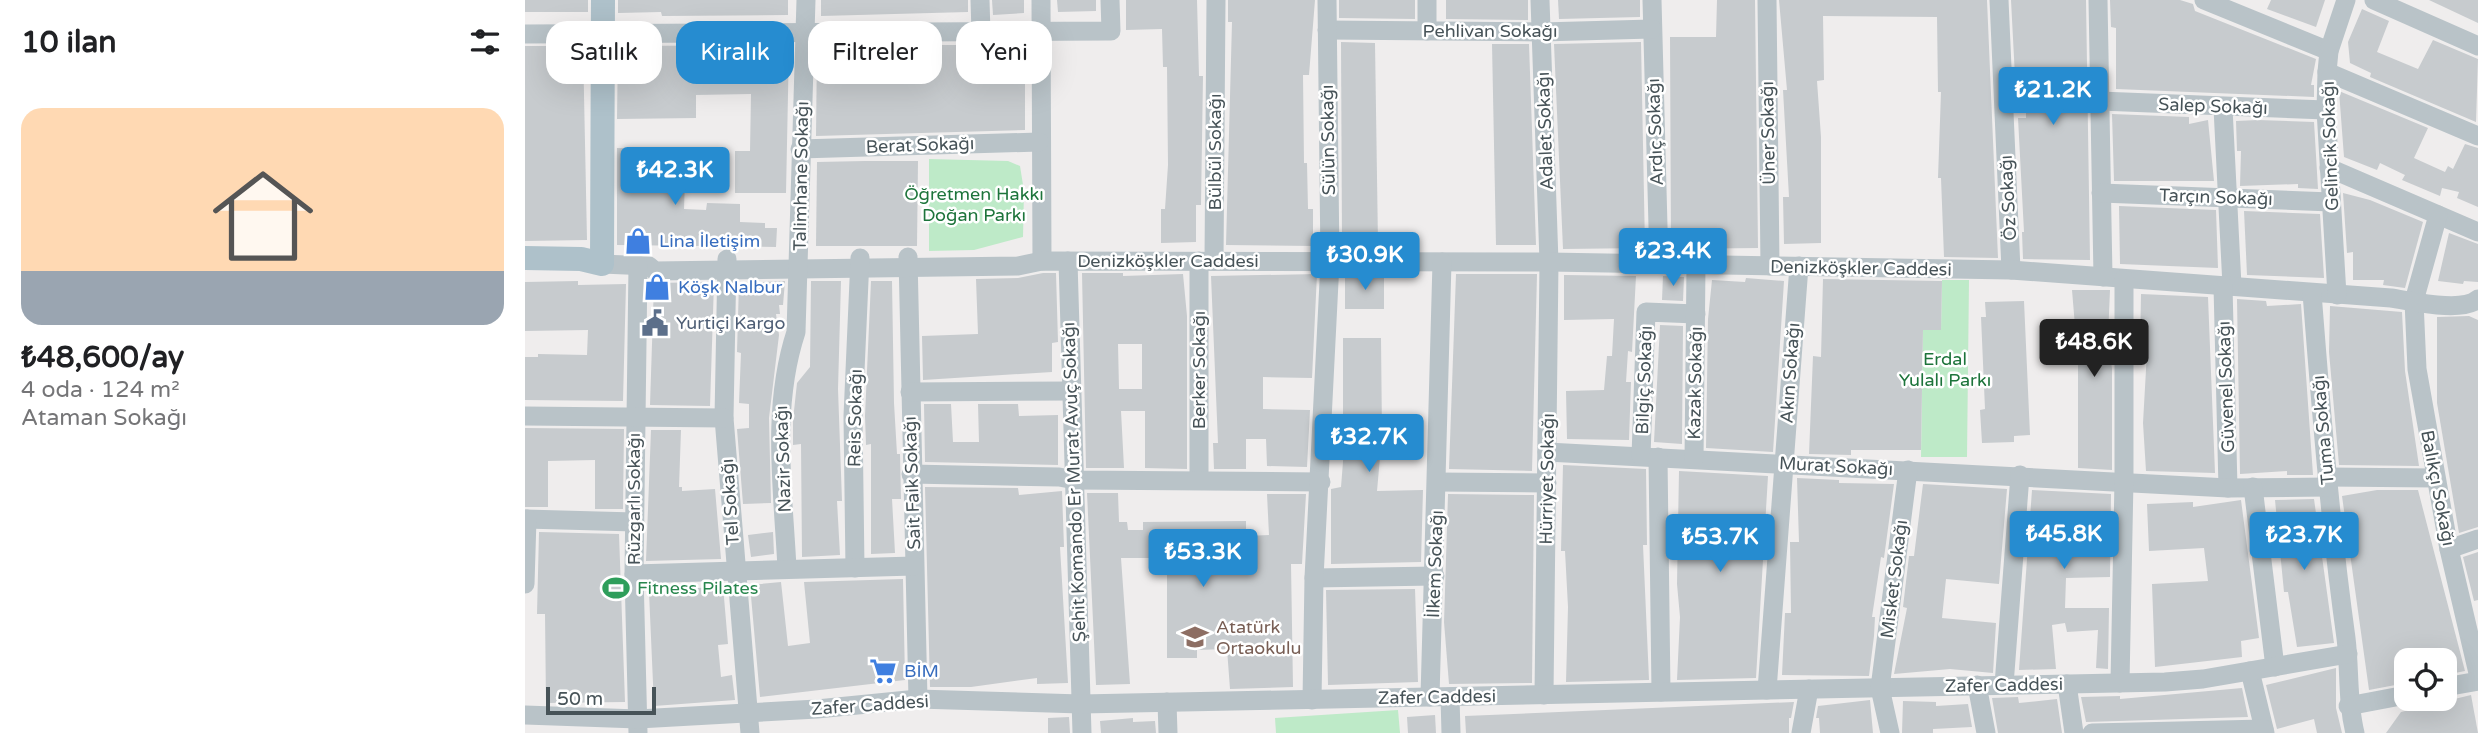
<!DOCTYPE html>
<html lang="tr">
<head>
<meta charset="utf-8">
<style>
	:root { --surface:#fff; --page:#f6f6f6; --text:#202124; --muted:#757577; --accent:#268cd0 }
	body { margin:0; font-family:"Varela Round",sans-serif; background:var(--page); color:var(--text); height:100vh; display:flex; flex-direction:column; font-size:26px; white-space:nowrap }
	* { box-sizing:border-box; margin:0 }
	p { font-size:23px; color:var(--muted) }
	.icon { flex:none; width:38px; height:38px; fill:none; stroke:currentColor; stroke-width:2; stroke-linecap:round; stroke-linejoin:round }
	.map { position:relative; flex:1; overflow:hidden }
	.panel { display:flex; flex-direction:column; background:var(--surface); width:525px }
	.panel>* { flex:none }
	.banner { position:absolute; left:21px; top:21px; width:665px; height:63px; display:flex; gap:14px }
	.tools { position:absolute; left:1869px; top:648px; display:grid; gap:14px }
	.tools a { display:grid; place-items:center; width:63px; height:63px; border-radius:14px; background:var(--surface); box-shadow:0 7px 28px #0002; font-size:35px }
	.scale { position:absolute; left:21px; bottom:18px; width:110px; box-sizing:border-box; padding-left:7px; border:4px solid #475358; border-top:0; font-size:19px; line-height:24px; white-space:nowrap; color:#475358; -webkit-text-stroke:5px #fff; paint-order:stroke }
	.price { position:absolute; translate:-50% -60px; padding:0 16px; border-radius:7px; background:var(--accent); color:#fff; font-size:23px; line-height:46px; filter:drop-shadow(0 2px 4px #0008) }
	.price::after { content:''; position:absolute; left:50%; top:42px; width:21px; height:16px; margin-left:-10px; background:inherit; clip-path:polygon(0 0,100% 0,50% 100%) }
	.price.selected { background:#222; color:#fff }
	ul { padding:0; list-style:none }
	li { display:grid; align-content:center; gap:14px; height:371px; padding:0 21px }
	li span { display:grid; place-items:center; height:217px; border-radius:21px; color:#555 }
	li>.icon { margin-inline-start:auto }
	span .icon { width:126px; height:126px; fill:#fffc; stroke-width:1 }
	li b { font-size:30px }
	h2 { display:flex; justify-content:space-between; align-items:center; height:84px; padding:0 21px; font-size:30px }
	.chip { padding:0 24px; border-radius:21px; background:var(--surface); box-shadow:0 7px 28px #0002; font-size:24px; line-height:63px }
	.chip.selected { background:var(--accent); color:#fff }
	main { display:flex; flex:1; min-height:0 }
	.map>svg:first-child { display:block }
</style>
</head>
<body>
<main>
<section class="panel">
<h2>10 ilan<svg class="icon" aria-label="filters" viewBox="0 0 24 24"><path d="M4 7h16M4 17h16"/><circle cx="9" cy="7" r="2"/><circle cx="15" cy="17" r="2"/></svg></h2>
<ul>
<li><span style="background:linear-gradient(#ffd9b3 75%,#9aa5b1 0)"><svg class="icon" aria-label="home" viewBox="0 0 24 24"><path d="M3 11l9-7 9 7M6 9v11h12V9"/></svg></span><div><b>₺48,600/ay</b><p>4 oda · 124 m²</p><p>Ataman Sokağı</p></div></li>
</ul>
</section>
<div class="map">
<svg width="1953" height="733" viewBox="0 0 1953 733">
	<rect width="100%" height="100%" fill="#efeded"/>
	<g fill="#beeac8">
		<polygon points="404,159 483,161 495,166 499,191 498,237 449,250 404,251"/>
		<polygon points="1417,280 1444,280 1442,457 1396,457 1398,330 1416,330"/>
		<polygon points="873,710 875,733 751,733 750,718"/>
	</g>
	<g fill="#c7cbce" fill-rule="evenodd">
		<rect x="0" y="0" width="63" height="12"/>
		<polygon points="93,0 263,0 263,15 137,16 136,12 93,13"/>
		<polygon points="296,0 443,0 443,12 296,16"/>
		<polygon points="467,0 499,0 499,13 468,15"/>
		<polygon points="532,0 571,0 571,11 533,12"/>
		<polygon points="601,0 672,0 674,76 678,76 676,205 671,205 671,242 636,243 636,209 640,209 643,165 642,67 638,67 637,29 601,30"/>
		<polygon points="703,0 790,0 784,75 778,75 779,163 782,163 783,209 788,209 788,246 701,245 707,22 703,22"/>
		<polygon points="814,0 890,0 890,19 814,18"/>
		<polygon points="921,0 1003,0 1003,20 921,19"/>
		<polygon points="1033,0 1115,0 1115,17 1034,19"/>
		<polygon points="1192,0 1230,0 1233,248 1146,249 1145,37 1191,37"/>
		<polygon points="1254,0 1462,0 1473,258 1419,257 1416,178 1413,178 1416,92 1413,92 1412,17 1298,16 1299,80 1292,81 1296,137 1296,243 1259,244 1258,197 1264,197 1258,90 1262,90"/>
		<polygon points="1486,0 1561,0 1565,260 1498,259 1497,232 1499,232 1493,118 1501,118 1501,96 1491,96"/>
		<polygon points="1585,0 1655,0 1668,4 1670,11 1791,59 1786,85 1789,85 1789,97 1591,89 1591,28 1586,27"/>
		<polygon points="1746,0 1800,0 1791,27 1742,9"/>
		<polygon points="1904,0 1953,0 1953,23"/>
		<polygon points="1837,9 1864,21 1852,52 1893,69 1908,40 1953,59 1951,122 1845,77 1846,73 1825,63 1823,42"/>
		<polygon points="816,42 850,43 853,244 817,244"/>
		<polygon points="1116,42 1120,248 1038,249 1029,44"/>
		<polygon points="967,44 1004,44 1011,245 971,245"/>
		<polygon points="264,45 261,193 210,193 210,151 225,151 226,94 171,95 171,118 92,119 93,46"/>
		<polygon points="395,45 500,45 500,130 291,136 292,47"/>
		<polygon points="0,46 58,46 62,240 0,241"/>
		<polygon points="1814,91 1903,128 1889,158 1920,172 1923,166 1928,169 1940,144 1953,148 1953,207 1932,198 1934,192 1917,188 1915,196 1877,180 1880,175 1855,163 1852,170 1819,157"/>
		<polygon points="1587,114 1664,117 1664,124 1683,120 1689,181 1589,181"/>
		<polygon points="1733,120 1789,122 1793,189 1773,188 1773,184 1715,186 1716,151 1712,151 1711,121"/>
		<polygon points="92,148 161,150 159,209 181,210 182,203 215,204 215,222 240,223 240,228 252,228 251,247 92,245"/>
		<polygon points="340,161 393,161 392,246 291,246 292,162"/>
		<polygon points="1818,193 1845,200 1898,222 1880,288 1858,285 1859,280 1828,280 1828,252 1822,253"/>
		<polygon points="1594,206 1691,210 1693,268 1595,264"/>
		<polygon points="1719,211 1795,214 1799,278 1722,275"/>
		<polygon points="1924,233 1953,244 1953,282 1939,281 1938,284 1913,281"/>
		<polygon points="518,273 531,273 533,342 527,343 527,372 398,380 397,336 453,334 451,279 493,278"/>
		<path d="M557,273h41v3l60,-2 4,42v153l-42,-1v-57h-24l3,57h-38zM593,344h24v45h-23z"/>
		<polygon points="792,274 787,378 738,377 738,409 785,410 782,467 742,466 741,439 721,439 721,469 689,469 688,443 693,443 686,276"/>
		<rect x="820" y="274" width="39" height="35"/>
		<polygon points="931,274 1012,274 1007,471 924,469"/>
		<polygon points="1039,275 1111,276 1107,352 1103,351 1101,382 1106,382 1104,440 1042,439 1041,391 1079,390 1082,356 1087,356 1089,319 1039,320"/>
		<polygon points="1138,276 1159,277 1158,301 1137,300"/>
		<polygon points="1221,278 1259,281 1248,452 1181,448 1183,319 1187,280 1220,282"/>
		<polygon points="1298,279 1417,281 1416,330 1398,330 1396,450 1326,450 1326,455 1284,454 1288,356 1296,357"/>
		<polygon points="53,281 53,285 101,284 98,401 0,400 0,357 13,357 13,354 62,355 63,330 0,331 0,282"/>
		<polygon points="260,281 258,305 254,305 255,314 251,314 254,335 244,418 246,503 218,504 212,429 224,428 224,404 214,403 216,353 212,352 214,283"/>
		<polygon points="286,281 316,281 313,389 317,501 312,501 315,555 277,557 276,444 268,445 268,420 272,383 285,367"/>
		<polygon points="346,281 367,281 369,403 372,454 375,454 376,499 367,499 370,553 346,554 346,444 341,445 340,416"/>
		<polygon points="189,282 185,406 125,405 129,283"/>
		<polygon points="1547,290 1585,290 1583,337 1587,369 1587,470 1553,468 1553,362"/>
		<polygon points="1616,294 1683,297 1690,473 1621,471 1618,423 1622,352 1615,351"/>
		<polygon points="1712,299 1741,301 1742,306 1776,304 1788,475 1762,475 1762,471 1715,474"/>
		<polygon points="1499,301 1505,435 1489,436 1489,442 1457,443 1455,410 1460,409 1456,317 1461,317 1460,302"/>
		<polygon points="1805,306 1877,312 1880,371 1894,466 1814,465 1804,352"/>
		<polygon points="1944,316 1953,320 1953,527 1934,533 1912,403 1912,317"/>
		<polygon points="1135,325 1158,326 1157,444 1129,442"/>
		<polygon points="818,338 856,338 857,435 852,491 898,490 896,562 806,564 806,489 816,487 818,462"/>
		<polygon points="399,404 426,404 428,442 454,442 453,404 493,404 494,416 533,415 533,465 400,462"/>
		<polygon points="0,428 99,429 98,509 70,509 70,460 23,461 23,507 0,507"/>
		<polygon points="126,430 156,430 154,487 157,487 157,491 190,489 196,559 121,561"/>
		<polygon points="1038,465 1121,469 1122,545 1118,545 1124,680 1041,682 1043,607 1040,551 1036,551"/>
		<polygon points="1154,471 1243,476 1231,678 1152,680 1155,617 1152,584"/>
		<polygon points="1272,478 1314,480 1314,483 1369,484 1359,558 1356,557 1347,617 1350,617 1349,636 1344,676 1257,675 1260,613 1266,613 1265,542 1274,542"/>
		<polygon points="1398,484 1482,489 1474,584 1421,579 1417,618 1471,623 1468,673 1425,669 1369,674 1382,608 1378,607 1384,556 1389,556"/>
		<polygon points="400,487 493,488 494,495 537,491 539,547 535,547 543,683 512,684 512,678 446,687 405,687"/>
		<polygon points="1507,490 1586,494 1585,577 1541,578 1540,608 1584,608 1583,669 1571,668 1573,630 1542,632 1540,623 1527,625 1531,669 1494,670"/>
		<polygon points="1852,490 1893,490 1940,671 1920,675 1920,660 1881,660 1881,683 1844,690 1817,496"/>
		<path d="M562,493h31l1,29h8l1,8h15v-8l103,-1v15l23,-1 -2,-41h39l-4,70h-11l2,123 -63,2 -3,-40 -30,1v8h-30v-100h-46l9,126 -34,1zM671,550h33v25h-33z"/>
		<polygon points="923,494 1009,495 1007,683 924,684 919,622"/>
		<polygon points="1789,499 1809,643 1772,647 1763,592 1759,592 1750,500"/>
		<polygon points="1716,500 1734,638 1716,641 1717,657 1630,667 1627,584 1683,581 1679,548 1624,551 1622,504 1668,502 1668,507"/>
		<polygon points="14,532 94,534 100,702 21,703 20,614 12,614"/>
		<polygon points="248,532 249,554 226,557 223,535"/>
		<polygon points="1953,552 1953,600 1949,601 1938,557"/>
		<polygon points="378,579 380,680 235,697 225,585 256,582 263,646 285,643 279,582"/>
		<polygon points="198,586 203,644 193,645 196,677 207,675 210,700 129,706 124,592"/>
		<polygon points="890,589 893,682 803,685 801,590"/>
		<polygon points="1811,668 1811,708 1817,733 1792,733 1789,719 1752,729 1741,685"/>
		<polygon points="1717,688 1723,717 1561,722 1556,697 1595,696 1595,699"/>
		<polygon points="1946,695 1953,733 1861,733 1876,712"/>
		<polygon points="1493,697 1494,703 1532,699 1537,733 1473,733 1467,698"/>
		<polygon points="1345,700 1348,733 1295,733 1294,718 1291,718 1293,706"/>
		<polygon points="1378,701 1411,702 1411,706 1443,704 1447,727 1408,729 1408,733 1377,733"/>
		<polygon points="1269,702 1266,718 1264,718 1264,733 941,733 940,716"/>
		<polygon points="910,715 911,733 883,733 882,717"/>
		<polygon points="544,717 545,733 523,733 523,718"/>
		<polygon points="608,718 608,722 630,721 631,733 576,733 575,721"/>
	</g>
	<g fill="none" stroke-linecap="round" stroke-linejoin="round">
		<g stroke="#b9c3c8" stroke-width="19">
			<polyline points="455,0 456,33"/>
			<polyline points="516,0 517,261"/>
			<polyline points="1015,0 1024,262 1019,695"/>
			<polyline points="1127,0 1134,264"/>
			<polyline points="1242,0 1245,266"/>
			<polyline points="1474,0 1486,270"/>
			<polyline points="1573,0 1578,277"/>
			<polyline points="1679,0 1804,51"/>
			<polyline points="1849,0 1953,46"/>
			<polyline points="802,30 1016,32 1127,29"/>
			<polyline points="902,31 902,0"/>
			<polyline points="0,34 586,31 585,0"/>
			<polyline points="1802,72 1953,136"/>
			<polyline points="1575,101 1801,110"/>
			<polyline points="1698,108 1707,286"/>
			<polyline points="275,149 514,142"/>
			<polyline points="1804,168 1953,232"/>
			<polyline points="1576,193 1806,202"/>
			<polyline points="1913,215 1889,301 1892,369 1924,549 1953,673"/>
			<polyline points="383,257 393,699"/>
			<polyline points="202,259 199,418 225,733"/>
			<polyline points="543,261 557,733"/>
			<polyline points="674,261 674,479"/>
			<polyline points="689,261 691,0"/>
			<path d="M77,264l47,2 6,5 363,-5 24,-5 507,1 462,8 380,28c21,3 71,15 87,1"/>
			<polyline points="113,265 109,574 113,733"/>
			<polyline points="1698,286 1703,488"/>
			<path d="M1787,293c9,115 18,230 34,345 4,32 1,63 9,95"/>
			<polyline points="1812,295 1801,110 1802,72 1804,51 1821,0"/>
			<polyline points="385,392 547,391"/>
			<polyline points="0,416 199,418"/>
			<polyline points="1022,452 1703,488 1803,487"/>
			<polyline points="1116,456 1121,312 1171,314"/>
			<polyline points="1133,457 1136,692"/>
			<polyline points="1169,459 1171,265"/>
			<polyline points="386,474 534,477 550,480 796,482"/>
			<polyline points="1802,477 1910,478"/>
			<polyline points="912,482 1022,483"/>
			<polyline points="1728,487 1750,667"/>
			<polyline points="0,519 110,522"/>
			<polyline points="1924,549 1953,539"/>
			<path d="M262,568c-4,-79 -16,-160 9,-236l10,-332"/>
			<polyline points="330,568 328,416 335,258"/>
			<polyline points="109,574 389,566"/>
			<polyline points="789,578 910,576"/>
			<polyline points="0,584 2,519"/>
			<polyline points="1725,671 1740,733"/>
			<polyline points="1595,683 1599,480 1599,279"/>
			<polyline points="1542,684 1549,733"/>
			<polyline points="1452,685 1461,733"/>
			<polyline points="1479,685 1495,475"/>
			<polyline points="1920,687 1953,681"/>
			<polyline points="1242,690 1274,266"/>
			<polyline points="905,697 917,262"/>
			<polyline points="925,697 926,733"/>
			<polyline points="787,700 789,578 805,262 802,0"/>
			<polyline points="642,702 643,733"/>
			<polyline points="1823,706 1881,695"/>
			<polyline points="0,715 113,719 292,709 393,699 556,704 1640,682 1678,679 1823,654"/>
			<polyline points="1276,733 1284,689"/>
			<polyline points="1365,733 1355,688 1383,470"/>
			<polyline points="1567,733 1739,729"/>
		</g>
		<polyline stroke="#aec1ca" stroke-width="24" points="0,258 56,259 77,264 78,0"/>
	</g>
	<defs>
		<symbol id="shop-bare" viewBox="-9 -9 18 18"><path d="M-5-2.5h2.3a2.7 3.5 0 0 1 5.4 0H5L5.5 6h-11ZM-1.5-2.5h3a1.5 2.3 0 0 0-3 0Z" fill="#3f7fe0" stroke="#fff" stroke-width="2.5" paint-order="stroke"/></symbol>
		<symbol id="civic-bare" viewBox="-9 -9 18 18"><path d="M-.6-6.5H3V-4.5H.6V-3L4-1V1h2V6H-6V1h2V-1L-.6-3ZM-1.2 2.5V6h2.4V2.5Z" fill="#5c6f8a" stroke="#fff" stroke-width="2.5" paint-order="stroke"/></symbol>
		<symbol id="stadium-bare" viewBox="-9 -9 18 18"><path d="M0-5a6.5 5 0 1 0 0 10a6.5 5 0 1 0 0-10ZM-3.5-1.8h7v3.6h-7Z" fill="#2e9e5b" stroke="#fff" stroke-width="2.5" paint-order="stroke"/></symbol>
		<symbol id="school-bare" viewBox="-9 -9 18 18"><path d="M0-5L7-2L0 1L-7-2ZM-4 1L0 2.5L4 1V4Q0 6-4 4Z" fill="#8d6e63" stroke="#fff" stroke-width="2.5" paint-order="stroke"/></symbol>
		<symbol id="supermarket-bare" viewBox="-9 -9 18 18"><path d="M-6-5.5h2.5l.6 2H6L4.5 2H-2.5L-4.4-4H-6ZM-1.5 3.2a1.3 1.3 0 1 0 .1 0ZM3 3.2a1.3 1.3 0 1 0 .1 0Z" fill="#3f7fe0" stroke="#fff" stroke-width="2.5" paint-order="stroke"/></symbol>
	</defs>
	<g fill-rule="evenodd">
		<use href="#shop-bare" x="94" y="222" width="38" height="38"/>
		<use href="#shop-bare" x="113" y="268" width="38" height="38"/>
		<use href="#civic-bare" x="111" y="304" width="38" height="38"/>
		<use href="#stadium-bare" x="72" y="569" width="38" height="38"/>
		<use href="#school-bare" x="651" y="618" width="38" height="38"/>
		<use href="#supermarket-bare" x="339" y="652" width="38" height="38"/>
	</g>
	<g text-anchor="middle" dominant-baseline="central" stroke-width="5" stroke-linejoin="round" paint-order="stroke">
		<g font-size="18" fill="#475358" stroke="#fff">
			<text x="965" y="31">Pehlivan Sokağı</text>
			<text transform="translate(1688 106) rotate(2)">Salep Sokağı</text>
			<text transform="translate(1020 131) rotate(-92)">Adalet Sokağı</text>
			<text transform="translate(1130 132) rotate(-92)">Ardıç Sokağı</text>
			<text transform="translate(1243 133) rotate(-91)">Üner Sokağı</text>
			<text transform="translate(803 140) rotate(-91)">Sülün Sokağı</text>
			<text transform="translate(395 145) rotate(-2)">Berat Sokağı</text>
			<text transform="translate(1805 146) rotate(-92)">Gelincik Sokağı</text>
			<text transform="translate(690 152) rotate(-90)">Bülbül Sokağı</text>
			<text transform="translate(276 176) rotate(-89)">Talimhane Sokağı</text>
			<text transform="translate(1691 197) rotate(2)">Tarçın Sokağı</text>
			<text transform="translate(1483 198) rotate(-93)">Öz Sokağı</text>
			<text x="643" y="261">Denizköşkler Caddesi</text>
			<text transform="translate(1336 268) rotate(1)">Denizköşkler Caddesi</text>
			<text transform="translate(674 370) rotate(-90)">Berker Sokağı</text>
			<text transform="translate(1265 373) rotate(-86)">Akın Sokağı</text>
			<text transform="translate(1119 380) rotate(-88)">Bilgiç Sokağı</text>
			<text transform="translate(1170 383) rotate(-89)">Kazak Sokağı</text>
			<text transform="translate(1701 387) rotate(-92)">Güvenel Sokağı</text>
			<text transform="translate(330 418) rotate(-89)">Reis Sokağı</text>
			<text transform="translate(1798 430) rotate(-95)">Tuma Sokağı</text>
			<text transform="translate(258 459) rotate(-92)">Nazir Sokağı</text>
			<text transform="translate(1311 466) rotate(3)">Murat Sokağı</text>
			<text transform="translate(1022 479) rotate(-89)">Hürriyet Sokağı</text>
			<text transform="translate(549 482) rotate(-92)">Şehit Komando Er Murat Avuç Sokağı</text>
			<text transform="translate(387 483) rotate(-92)">Sait Faik Sokağı</text>
			<text transform="translate(1913 488) rotate(79)">Balıkçı Sokağı</text>
			<text transform="translate(109 499) rotate(-90)">Rüzgarlı Sokağı</text>
			<text transform="translate(205 502) rotate(-94)">Tel Sokağı</text>
			<text transform="translate(910 564) rotate(-88)">İlkem Sokağı</text>
			<text transform="translate(1369 579) rotate(-83)">Misket Sokağı</text>
			<text transform="translate(1479 685) rotate(-1)">Zafer Caddesi</text>
			<text transform="translate(912 697) rotate(-1)">Zafer Caddesi</text>
			<text transform="translate(345 705) rotate(-4)">Zafer Caddesi</text>
		</g>
		<g font-size="18" fill="#1d743b" stroke="#fff">
			<text x="449" y="194">Öğretmen Hakkı<tspan x="449" dy="21">Doğan Parkı</tspan></text>
			<text x="1420" y="359">Erdal<tspan x="1420" dy="21">Yulalı Parkı</tspan></text>
		</g>
		<g font-size="18" fill="#366cbe" stroke="#fff" text-anchor="start">
			<text x="134" y="241">Lina İletişim</text>
			<text x="153" y="287">Köşk Nalbur</text>
			<text x="379" y="671">BİM</text>
		</g>
		<g font-size="18" fill="#4e5e75" stroke="#fff" text-anchor="start">
			<text x="151" y="323">Yurtiçi Kargo</text>
		</g>
		<g font-size="18" fill="#27864d" stroke="#fff" text-anchor="start">
			<text x="112" y="588">Fitness Pilates</text>
		</g>
		<g font-size="18" fill="#785e54" stroke="#fff" text-anchor="start">
			<text x="691" y="627">Atatürk<tspan x="691" dy="21">Ortaokulu</tspan></text>
		</g>
	</g>
</svg>
<div class="tools">
<a><svg class="icon" aria-label="locate" viewBox="0 0 24 24"><circle cx="12" cy="12" r="6"/><path d="M12 2v4M12 18v4M2 12h4M18 12h4"/></svg></a>
</div>
<div class="scale">50 m</div>
<b class="price" style="left:1528px;top:127px">₺21.2K</b>
<b class="price" style="left:150px;top:207px">₺42.3K</b>
<b class="price" style="left:1148px;top:288px">₺23.4K</b>
<b class="price" style="left:840px;top:292px">₺30.9K</b>
<b class="price selected" style="left:1569px;top:379px">₺48.6K</b>
<b class="price" style="left:844px;top:474px">₺32.7K</b>
<b class="price" style="left:1539px;top:571px">₺45.8K</b>
<b class="price" style="left:1779px;top:572px">₺23.7K</b>
<b class="price" style="left:1195px;top:574px">₺53.7K</b>
<b class="price" style="left:678px;top:589px">₺53.3K</b>
<div class="banner">
<a class="chip">Satılık</a>
<a class="chip selected">Kiralık</a>
<a class="chip">Filtreler</a>
<a class="chip">Yeni</a>
</div>
</div>
</main>
</body>
</html>
